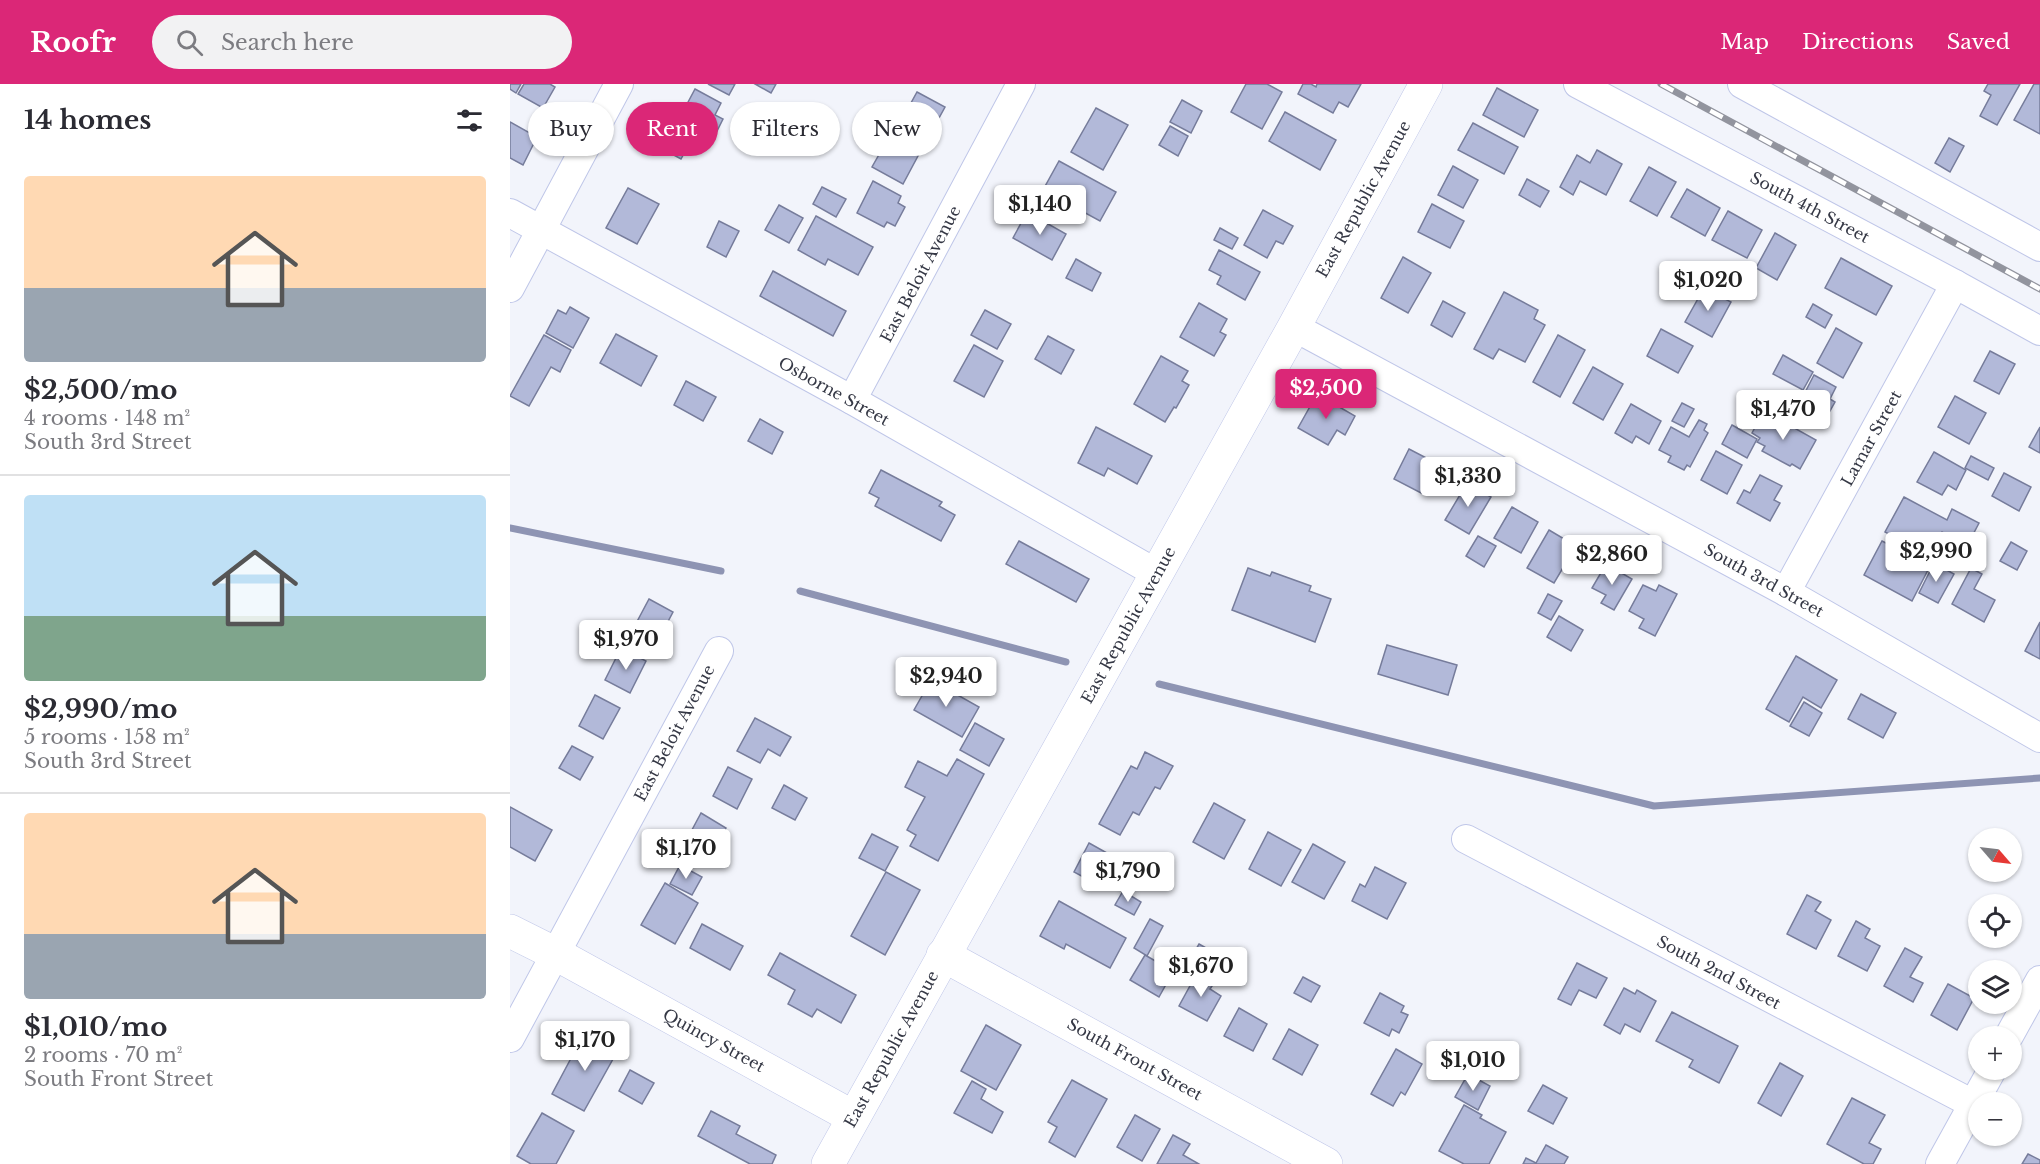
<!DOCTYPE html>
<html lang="en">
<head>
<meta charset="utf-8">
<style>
	:root { --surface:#fff; --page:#f2f2f3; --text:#2b2b33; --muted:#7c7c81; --line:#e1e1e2; --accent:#db2777 }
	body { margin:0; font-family:"Libre Baskerville",serif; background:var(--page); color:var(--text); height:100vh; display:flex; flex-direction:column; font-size:22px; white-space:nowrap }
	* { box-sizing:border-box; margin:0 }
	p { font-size:20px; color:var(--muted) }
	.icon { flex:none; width:33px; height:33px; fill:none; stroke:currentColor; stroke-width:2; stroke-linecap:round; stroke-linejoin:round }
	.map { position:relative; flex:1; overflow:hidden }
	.details { display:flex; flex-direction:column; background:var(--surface); width:510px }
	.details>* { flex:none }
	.hud { position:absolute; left:18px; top:18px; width:570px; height:54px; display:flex; gap:12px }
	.needle { width:39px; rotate:118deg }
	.controls { position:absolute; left:1458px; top:744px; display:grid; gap:12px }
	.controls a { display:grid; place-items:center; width:54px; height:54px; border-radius:50%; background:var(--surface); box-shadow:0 2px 4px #0004; font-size:30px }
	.price { position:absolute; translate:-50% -51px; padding:0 14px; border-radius:6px; background:#fff; color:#222; font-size:20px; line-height:39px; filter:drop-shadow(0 2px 3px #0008) }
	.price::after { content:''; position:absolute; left:50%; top:36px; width:18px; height:14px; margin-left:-9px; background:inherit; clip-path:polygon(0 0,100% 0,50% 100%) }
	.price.active { background:var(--accent); color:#fff }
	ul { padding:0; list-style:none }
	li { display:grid; align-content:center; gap:12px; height:318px; padding:0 24px }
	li+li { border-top:2px solid var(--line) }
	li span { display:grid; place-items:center; height:186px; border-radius:6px; color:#555 }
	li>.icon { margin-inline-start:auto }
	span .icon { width:108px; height:108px; fill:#fffc; stroke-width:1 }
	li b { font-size:26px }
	h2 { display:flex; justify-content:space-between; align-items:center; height:72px; padding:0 24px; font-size:26px }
	.pill { padding:0 21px; border-radius:27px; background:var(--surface); box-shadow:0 2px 4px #0004; font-size:21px; line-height:54px }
	.pill.active { background:var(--accent); color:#fff }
	header { display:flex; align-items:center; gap:36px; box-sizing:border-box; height:84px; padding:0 30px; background:var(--accent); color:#fff }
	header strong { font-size:28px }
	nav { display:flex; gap:33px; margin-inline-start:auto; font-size:21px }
	.search { width:420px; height:54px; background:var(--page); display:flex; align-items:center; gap:15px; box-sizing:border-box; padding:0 21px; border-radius:33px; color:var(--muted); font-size:22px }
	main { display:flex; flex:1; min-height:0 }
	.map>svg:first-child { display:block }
</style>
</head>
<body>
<header>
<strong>Roofr</strong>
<div class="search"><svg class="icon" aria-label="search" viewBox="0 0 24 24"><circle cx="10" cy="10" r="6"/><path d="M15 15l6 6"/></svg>Search here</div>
<nav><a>Map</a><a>Directions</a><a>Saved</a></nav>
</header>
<main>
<section class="details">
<h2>14 homes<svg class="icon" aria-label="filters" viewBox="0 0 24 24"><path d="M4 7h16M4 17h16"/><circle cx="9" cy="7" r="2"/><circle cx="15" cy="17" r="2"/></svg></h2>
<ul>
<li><span style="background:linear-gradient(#ffd9b3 60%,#9aa5b1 0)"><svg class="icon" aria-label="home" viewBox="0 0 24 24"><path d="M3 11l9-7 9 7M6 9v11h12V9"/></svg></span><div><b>$2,500/mo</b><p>4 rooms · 148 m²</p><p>South 3rd Street</p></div></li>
<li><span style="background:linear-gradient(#bfe0f5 65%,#7fa58c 0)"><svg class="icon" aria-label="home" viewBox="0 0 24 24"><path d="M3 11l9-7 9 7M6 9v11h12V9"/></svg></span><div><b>$2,990/mo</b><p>5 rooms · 158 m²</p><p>South 3rd Street</p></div></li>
<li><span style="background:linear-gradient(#ffd9b3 65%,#9aa5b1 0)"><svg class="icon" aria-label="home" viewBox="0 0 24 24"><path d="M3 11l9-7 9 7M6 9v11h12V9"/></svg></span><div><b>$1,010/mo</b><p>2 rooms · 70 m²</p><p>South Front Street</p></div></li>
</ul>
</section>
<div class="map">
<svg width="1530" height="1080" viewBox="0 0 1530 1080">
	<rect width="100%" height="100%" fill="#f2f4fb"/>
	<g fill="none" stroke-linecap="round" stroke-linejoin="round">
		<g stroke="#8e94b3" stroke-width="7">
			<polyline points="0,444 211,487"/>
			<polyline points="290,507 556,578"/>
			<polyline points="649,600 1144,722 1530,694"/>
		</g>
	</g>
	<g fill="#b2b9d9" stroke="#767c9b" stroke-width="1.5">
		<polygon points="0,0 11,0 6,9 0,5"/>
		<polygon points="14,0 40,0 45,3 33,24 8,10"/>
		<polygon points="198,0 225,0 219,11"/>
		<polygon points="245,0 266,0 261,9"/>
		<polygon points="736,0 757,0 772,8 752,45 721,28"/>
		<polygon points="793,0 801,0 806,3 807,0 851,0 838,23 829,18 823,29 788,10"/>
		<polygon points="1478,0 1510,0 1487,41 1470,32 1481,11 1474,7"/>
		<polygon points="1524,0 1530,0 1530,50 1504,36"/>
		<polygon points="987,4 1028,26 1014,53 973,31"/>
		<polygon points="185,5 211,19 205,31 213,35 203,55 187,46 171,75 136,56 151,28 168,37"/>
		<polygon points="407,8 435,23 418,54 390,39"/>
		<polygon points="672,16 692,27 681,49 660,38"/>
		<polygon points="586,24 618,41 593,86 561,68"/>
		<polygon points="775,28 826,56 810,86 759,57"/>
		<polygon points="0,38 27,53 13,81 0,74"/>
		<polygon points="963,39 1008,63 994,90 948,66"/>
		<polygon points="660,42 678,52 668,72 649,61"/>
		<polygon points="379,53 409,70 393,100 362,83"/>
		<polygon points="1439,54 1454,62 1440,88 1425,79"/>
		<polygon points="1087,66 1112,80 1096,111 1070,97 1063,111 1050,103 1067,71 1080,79"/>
		<polygon points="549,77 606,108 590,137 533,106"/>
		<polygon points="943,82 968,96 953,124 928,111"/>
		<polygon points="1139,83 1166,98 1147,132 1120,117"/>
		<polygon points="1017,95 1039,107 1030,123 1009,111"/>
		<polygon points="363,97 391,112 388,119 395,123 385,142 377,138 374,143 347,129"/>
		<polygon points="312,103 336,115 326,133 303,120"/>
		<polygon points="118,104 149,120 127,160 96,144"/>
		<polygon points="1177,105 1210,124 1195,152 1161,133"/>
		<polygon points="922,120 954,137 940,164 908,148"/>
		<polygon points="269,121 293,134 279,159 255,146"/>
		<polygon points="753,126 783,142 773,160 766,157 757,174 734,161"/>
		<polygon points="1218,127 1252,146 1237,174 1202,156"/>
		<polygon points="517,128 556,150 542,176 503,154"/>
		<polygon points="306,132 363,163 348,191 318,175 315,181 288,166"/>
		<polygon points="209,137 229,147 216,173 197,163"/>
		<polygon points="710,144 728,154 722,165 704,156"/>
		<polygon points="1265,149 1286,161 1267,196 1246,184"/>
		<polygon points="709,166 750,188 735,216 707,200 711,192 699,186"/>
		<polygon points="893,173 921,189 898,229 871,214"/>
		<polygon points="1331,174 1382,202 1366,231 1315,204"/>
		<polygon points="566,175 591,189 582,207 556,194"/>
		<polygon points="263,187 336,227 323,252 250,212"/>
		<polygon points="1194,204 1221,218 1202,253 1175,238"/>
		<polygon points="994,208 1028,226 1024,235 1035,241 1015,278 989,265 983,275 964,265"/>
		<polygon points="933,217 955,229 942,253 921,241"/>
		<polygon points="689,219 717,235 710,248 716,251 704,272 670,253"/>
		<polygon points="1303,220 1322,231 1315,244 1296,233"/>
		<polygon points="60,223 79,234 63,264 36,249 48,226 56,230"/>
		<polygon points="475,226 501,240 487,265 461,251"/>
		<polygon points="1326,244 1352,259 1333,294 1307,279"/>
		<polygon points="1151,245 1183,262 1168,289 1137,272"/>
		<polygon points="106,250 147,272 131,302 90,279"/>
		<polygon points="34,251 61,266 50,288 41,283 19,322 0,312"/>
		<polygon points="1048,251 1075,266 1050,313 1023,298"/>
		<polygon points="538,252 564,266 551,290 525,275"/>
		<polygon points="464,261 493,277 474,313 444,297"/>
		<polygon points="1480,267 1505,280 1489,310 1464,297"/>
		<polygon points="1273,271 1303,288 1293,306 1263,290"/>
		<polygon points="651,272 678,287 672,297 679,301 666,324 664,323 655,338 624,320"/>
		<polygon points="1083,283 1113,300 1093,336 1063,319"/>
		<polygon points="1304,291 1326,303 1320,315 1325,318 1316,334 1311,331 1309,334 1288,322"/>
		<polygon points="176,297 206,313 193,337 164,321"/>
		<polygon points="807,310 845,332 835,351 827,346 818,361 788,344"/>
		<polygon points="1445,312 1476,329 1459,360 1428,343"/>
		<polygon points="1172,319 1184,325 1174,343 1162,337"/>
		<polygon points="1121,320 1151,337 1139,360 1126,352 1122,359 1105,349"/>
		<polygon points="1254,327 1306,356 1290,385 1282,380 1280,382 1252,367 1255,362 1247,358 1250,354 1242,349"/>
		<polygon points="250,335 273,348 262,370 238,357"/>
		<polygon points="1189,336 1197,340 1194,346 1198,349 1180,383 1177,381 1174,386 1158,378 1161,372 1149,366 1161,343 1179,353"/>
		<polygon points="1222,341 1247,355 1237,374 1212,360"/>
		<polygon points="586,343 642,372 627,400 598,384 594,392 568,379"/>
		<polygon points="1530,343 1530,369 1519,363"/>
		<polygon points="899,365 928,380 913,410 884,395"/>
		<polygon points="1206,367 1232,381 1217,410 1191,396"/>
		<polygon points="1424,368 1456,386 1446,406 1438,401 1432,411 1407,398"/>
		<polygon points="1461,372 1484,384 1478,396 1455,384"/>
		<polygon points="371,386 432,418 429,422 445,431 431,457 365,422 369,414 359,409"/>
		<polygon points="1494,389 1521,403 1509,427 1482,412"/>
		<polygon points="1250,391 1272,402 1264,416 1270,419 1260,437 1227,419 1234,406 1240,409"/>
		<polygon points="957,399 981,413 959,450 935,436"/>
		<polygon points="1394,413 1437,436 1442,425 1469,439 1457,462 1432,448 1419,472 1375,448"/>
		<polygon points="1002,423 1028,438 1011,469 984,454"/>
		<polygon points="1039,446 1066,462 1044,499 1017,484"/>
		<polygon points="968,452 986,462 974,483 956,472"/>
		<polygon points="509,457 579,495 566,518 496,480"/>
		<polygon points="1372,457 1420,482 1402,517 1354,491"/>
		<polygon points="1501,458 1517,467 1507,486 1490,477"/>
		<polygon points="1424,479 1444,490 1428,519 1409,509"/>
		<polygon points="1096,480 1122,495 1104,526 1091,519 1096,511 1082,504"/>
		<polygon points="738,484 760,492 762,488 801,502 799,507 821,515 805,558 722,526"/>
		<polygon points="1461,484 1472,490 1464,505 1485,516 1474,538 1442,520"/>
		<polygon points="1133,501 1146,507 1149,501 1167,510 1145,552 1129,544 1134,535 1119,527"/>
		<polygon points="1038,510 1052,517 1041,536 1028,529"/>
		<polygon points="139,515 163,528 146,560 122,547"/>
		<polygon points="1049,532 1073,546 1061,567 1037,553"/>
		<polygon points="1530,538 1530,575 1515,567"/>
		<polygon points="877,561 947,581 938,611 868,590"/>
		<polygon points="111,564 136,577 120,609 95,596"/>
		<polygon points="1286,572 1327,596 1311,624 1293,613 1279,638 1256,625"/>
		<polygon points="421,596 469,623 452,653 404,626"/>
		<polygon points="1351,610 1386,629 1373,654 1338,635"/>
		<polygon points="85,611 110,624 93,655 69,642"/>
		<polygon points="1294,618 1312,629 1299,652 1280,642"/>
		<polygon points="245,634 281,653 270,672 258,665 250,679 227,667"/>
		<polygon points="465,639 494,655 479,682 450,666"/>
		<polygon points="62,662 83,673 70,696 49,684"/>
		<polygon points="635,668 663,682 650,705 645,703 629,731 623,728 610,751 589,740 621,682 627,685"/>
		<polygon points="447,675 474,690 428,777 400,762 406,751 397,746 415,713 395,703 408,677 437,692"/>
		<polygon points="218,683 242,695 227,725 203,712"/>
		<polygon points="274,701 297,714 285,736 262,724"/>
		<polygon points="704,719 735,736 714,775 683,758"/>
		<polygon points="0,723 42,746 25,777 0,763"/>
		<polygon points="191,729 216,744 209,758 217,763 209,777 175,759"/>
		<polygon points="758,748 791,766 771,802 739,785"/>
		<polygon points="362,750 388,763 375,787 349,774"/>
		<polygon points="579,759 606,774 590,802 564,788"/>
		<polygon points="803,760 835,778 814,815 782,798"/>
		<polygon points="170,781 192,793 182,811 160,800"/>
		<polygon points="865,783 896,799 877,835 842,817 850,800 855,803"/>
		<polygon points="376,788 410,806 375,871 341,852"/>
		<polygon points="155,799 188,819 165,860 131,841"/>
		<polygon points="613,807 631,818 624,831 605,821"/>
		<polygon points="1297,811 1311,818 1305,827 1321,836 1306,865 1277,850"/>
		<polygon points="549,817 616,854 600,884 556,860 554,865 530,852"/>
		<polygon points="640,835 653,842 637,872 624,864"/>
		<polygon points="1346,837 1360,845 1355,854 1370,862 1357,887 1328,872"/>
		<polygon points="192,840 233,862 220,886 180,864"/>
		<polygon points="689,860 705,869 695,889 678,879"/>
		<polygon points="1395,864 1412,873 1400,893 1413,899 1403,918 1374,902"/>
		<polygon points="270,869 346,911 331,939 307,925 302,933 278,920 285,906 258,891"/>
		<polygon points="635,871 654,882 660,872 669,877 649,913 620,896"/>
		<polygon points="1067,879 1097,894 1086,914 1069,906 1061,921 1048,915"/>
		<polygon points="687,889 704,899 700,905 711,912 697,937 669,922"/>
		<polygon points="793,893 810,902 801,918 784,909"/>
		<polygon points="1438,900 1464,914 1447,946 1421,931"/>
		<polygon points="1114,904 1125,910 1127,906 1146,917 1130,948 1115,940 1110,950 1094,941"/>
		<polygon points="870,909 894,922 891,928 898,931 889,949 882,945 879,952 854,939"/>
		<polygon points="729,924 757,940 743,967 714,952"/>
		<polygon points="1162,928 1228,962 1209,999 1179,983 1183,976 1146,957"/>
		<polygon points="476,941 511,961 486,1006 451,987"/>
		<polygon points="779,945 808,961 792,991 763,975"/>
		<polygon points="75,948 108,966 74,1027 42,1010"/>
		<polygon points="886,965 912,980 895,1011 891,1008 883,1022 861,1010"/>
		<polygon points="1270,979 1293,992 1271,1032 1248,1019"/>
		<polygon points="120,986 144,999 132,1020 109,1007"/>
		<polygon points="958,990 980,1002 968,1026 945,1013"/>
		<polygon points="562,996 597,1015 565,1073 539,1058 547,1043 538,1038"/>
		<polygon points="462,997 476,1005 471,1015 493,1028 482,1049 444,1029"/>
		<polygon points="1033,1001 1057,1014 1043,1040 1018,1027"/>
		<polygon points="1342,1014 1375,1031 1359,1059 1371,1065 1363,1080 1354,1080 1317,1060"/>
		<polygon points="954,1021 972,1031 970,1034 996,1048 979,1080 954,1080 929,1067"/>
		<polygon points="201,1027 230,1042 226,1050 266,1071 262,1080 240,1080 188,1052"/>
		<polygon points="32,1029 64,1047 46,1080 21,1080 7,1072"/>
		<polygon points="625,1031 650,1045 632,1077 607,1063"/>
		<polygon points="663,1051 680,1060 673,1071 689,1080 647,1080"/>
		<polygon points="1036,1061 1058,1073 1054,1080 1013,1080 1016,1074 1026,1079"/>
		<polygon points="1518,1070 1530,1076 1530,1080 1512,1080"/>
	</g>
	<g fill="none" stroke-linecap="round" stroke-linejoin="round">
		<defs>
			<g id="street">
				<polyline points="1068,0 1445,200 1530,247"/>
				<polyline points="1232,0 1530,163"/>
				<polyline points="0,129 342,316 646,489"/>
				<polyline points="0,204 109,0"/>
				<polyline points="784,243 1276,508 1530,654"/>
				<polyline points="342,316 511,0"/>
				<polyline points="1276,508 1445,200"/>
				<polyline points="956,755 1463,1020"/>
				<polyline points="1499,952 1530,896"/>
				<polyline points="0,954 209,567"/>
				<polyline points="1430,1080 1482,986"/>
			</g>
			<g id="secondary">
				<polyline points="0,847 46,870 343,1033"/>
				<polyline points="433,871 816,1080"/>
				<polyline points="318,1080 784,243 916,0"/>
			</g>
		</defs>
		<use href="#street" stroke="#bfc6e8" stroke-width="30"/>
		<use href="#secondary" stroke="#bfc6e8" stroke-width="34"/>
		<use href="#street" stroke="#fff" stroke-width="28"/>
		<use href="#secondary" stroke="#fff" stroke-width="33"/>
		<defs>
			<polyline id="rail" points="1151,0 1530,205"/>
		</defs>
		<use href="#rail" stroke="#92949e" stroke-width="7"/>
		<use href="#rail" stroke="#fff" stroke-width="4.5" stroke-dasharray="14" stroke-linecap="butt"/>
	</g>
	<g text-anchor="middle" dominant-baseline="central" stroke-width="4.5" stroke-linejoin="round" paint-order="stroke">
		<g font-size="16" fill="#353845" stroke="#fff">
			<text transform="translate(853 115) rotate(-61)">East Republic Avenue</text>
			<text transform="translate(1300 123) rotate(28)">South 4th Street</text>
			<text transform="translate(410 190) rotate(-62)">East Beloit Avenue</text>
			<text transform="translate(324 307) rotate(29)">Osborne Street</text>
			<text transform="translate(1361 354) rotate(-61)">Lamar Street</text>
			<text transform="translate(1254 496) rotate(29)">South 3rd Street</text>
			<text transform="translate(618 541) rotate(-61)">East Republic Avenue</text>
			<text transform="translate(164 649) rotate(-62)">East Beloit Avenue</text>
			<text transform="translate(1209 888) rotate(28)">South 2nd Street</text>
			<text transform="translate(204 956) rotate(29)">Quincy Street</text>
			<text transform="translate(381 965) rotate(-61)">East Republic Avenue</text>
			<text transform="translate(625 975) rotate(29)">South Front Street</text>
		</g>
	</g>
</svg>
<div class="controls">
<a><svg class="needle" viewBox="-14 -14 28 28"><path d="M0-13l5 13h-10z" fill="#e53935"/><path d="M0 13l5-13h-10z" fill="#7c7c81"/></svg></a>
<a><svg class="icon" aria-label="locate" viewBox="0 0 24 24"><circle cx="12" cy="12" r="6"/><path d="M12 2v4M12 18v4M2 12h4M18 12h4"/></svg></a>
<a><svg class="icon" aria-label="layers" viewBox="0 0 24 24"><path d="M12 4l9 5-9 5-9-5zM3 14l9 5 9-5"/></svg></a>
<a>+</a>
<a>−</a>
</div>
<b class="price" style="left:530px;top:152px">$1,140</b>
<b class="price" style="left:1198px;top:228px">$1,020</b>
<b class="price active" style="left:816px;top:336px">$2,500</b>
<b class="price" style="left:1273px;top:357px">$1,470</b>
<b class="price" style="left:958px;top:424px">$1,330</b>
<b class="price" style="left:1426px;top:499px">$2,990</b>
<b class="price" style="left:1102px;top:502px">$2,860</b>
<b class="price" style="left:116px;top:587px">$1,970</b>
<b class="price" style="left:436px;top:624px">$2,940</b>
<b class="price" style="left:176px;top:796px">$1,170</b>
<b class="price" style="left:618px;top:819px">$1,790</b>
<b class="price" style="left:691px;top:914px">$1,670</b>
<b class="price" style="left:75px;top:988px">$1,170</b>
<b class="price" style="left:963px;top:1008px">$1,010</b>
<div class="hud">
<a class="pill">Buy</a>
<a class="pill active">Rent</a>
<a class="pill">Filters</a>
<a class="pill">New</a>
</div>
</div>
</main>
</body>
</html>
